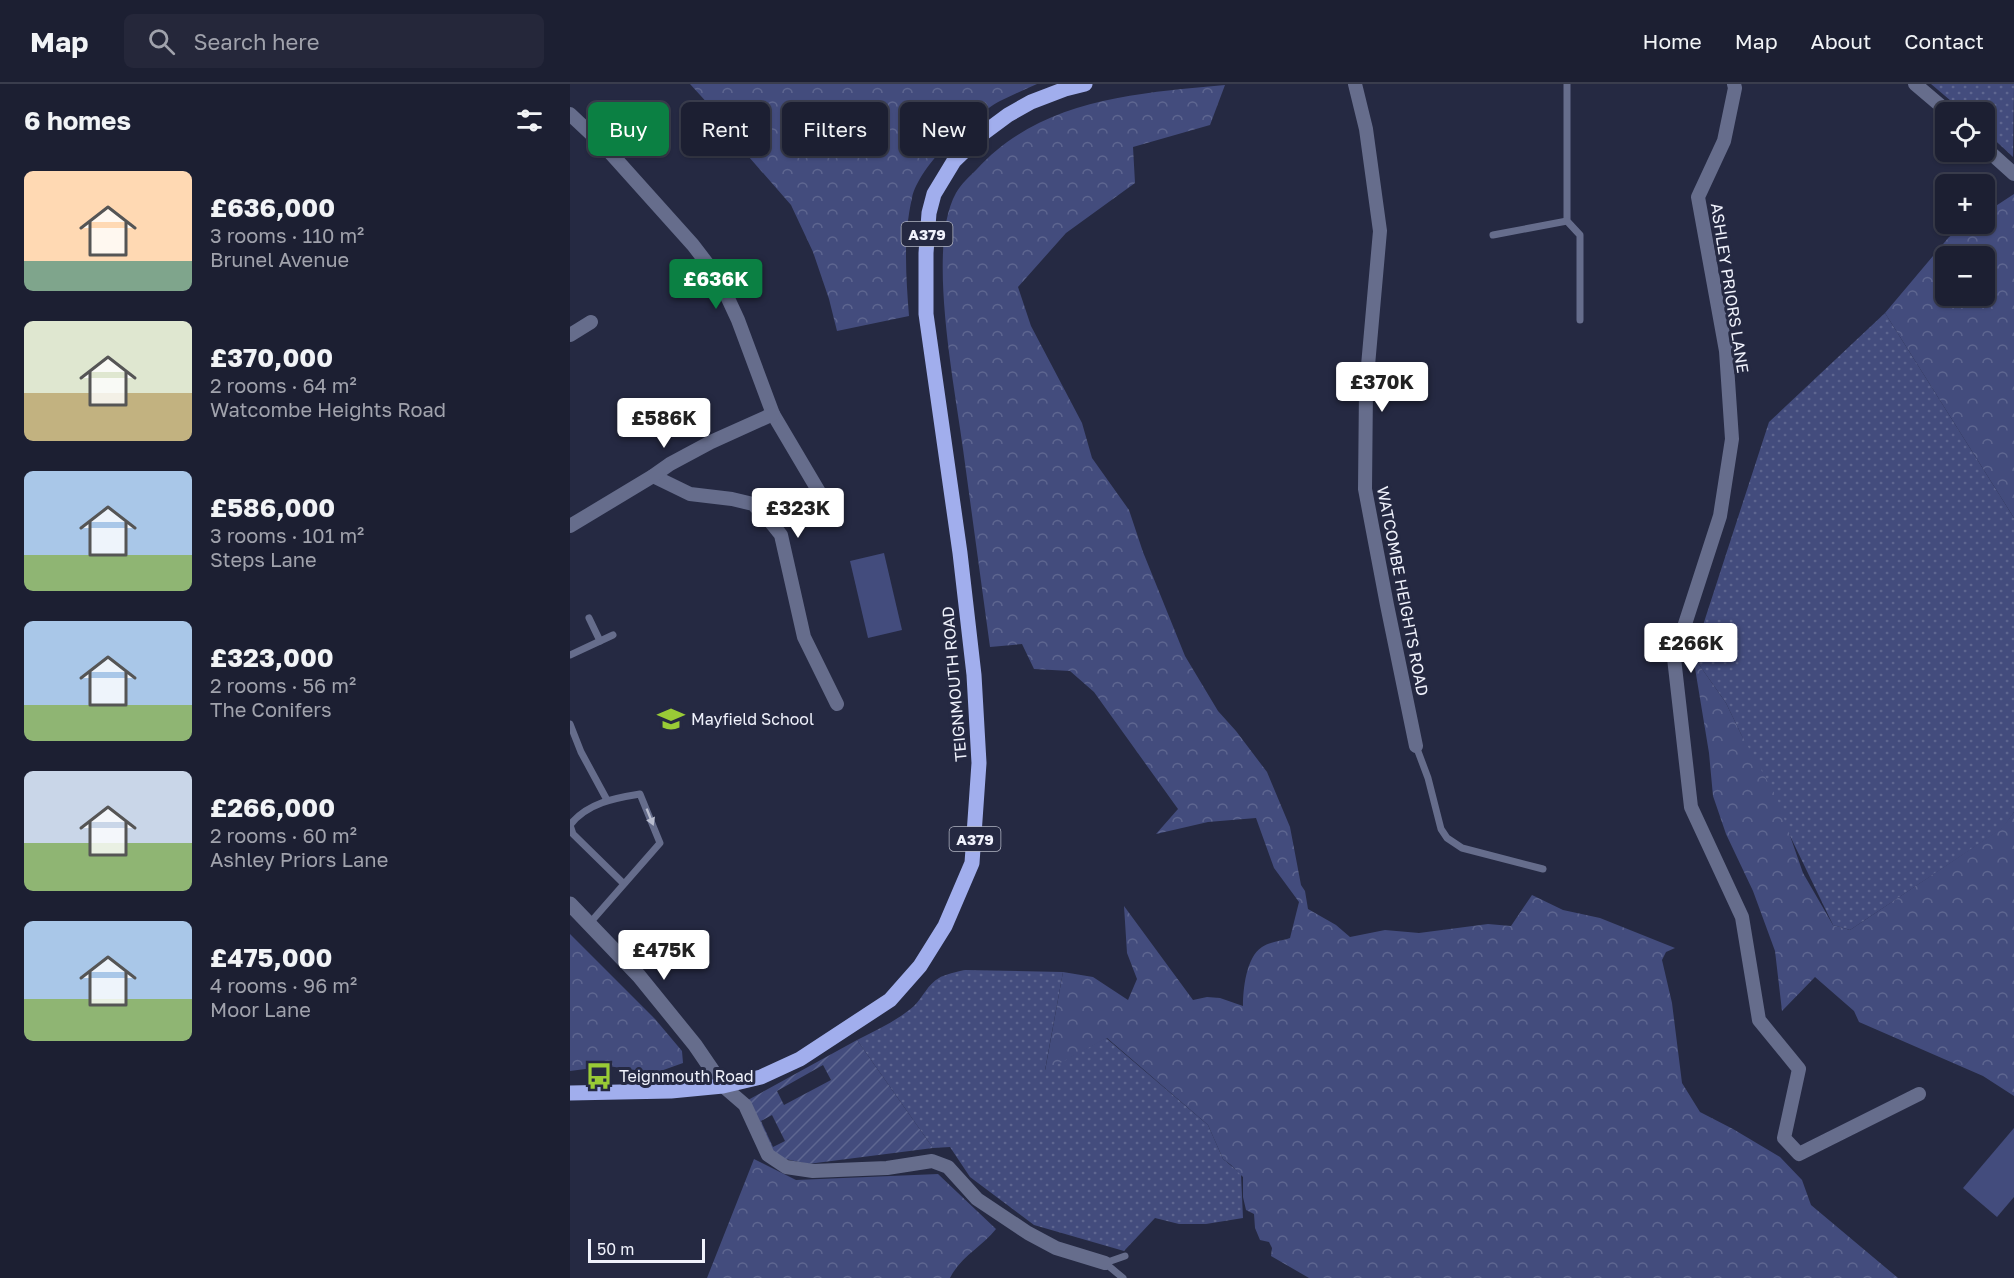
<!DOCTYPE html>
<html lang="en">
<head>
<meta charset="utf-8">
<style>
	:root { --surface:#1c1f32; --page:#25273a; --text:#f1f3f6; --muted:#a0a2ac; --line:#3a3d4d; --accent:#0b8043 }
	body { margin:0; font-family:"Golos Text",sans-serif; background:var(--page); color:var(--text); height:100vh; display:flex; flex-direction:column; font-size:22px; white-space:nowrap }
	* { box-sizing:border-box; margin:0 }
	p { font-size:20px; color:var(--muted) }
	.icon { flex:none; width:33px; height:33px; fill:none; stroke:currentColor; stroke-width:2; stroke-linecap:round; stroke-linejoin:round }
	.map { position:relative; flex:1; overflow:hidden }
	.drawer { display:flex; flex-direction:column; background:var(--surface); width:570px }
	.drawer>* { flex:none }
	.hud { position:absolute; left:18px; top:18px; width:570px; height:54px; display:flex; gap:12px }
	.buttons { position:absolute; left:1365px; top:18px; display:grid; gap:12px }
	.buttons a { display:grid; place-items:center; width:60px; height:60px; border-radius:9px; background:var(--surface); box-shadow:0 2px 4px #0004,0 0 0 2px var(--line); font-size:30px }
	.scale { position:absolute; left:18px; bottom:15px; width:117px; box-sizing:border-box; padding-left:6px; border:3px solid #f0f2fc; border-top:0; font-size:16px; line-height:21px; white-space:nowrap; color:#f0f2fc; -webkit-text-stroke:4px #252942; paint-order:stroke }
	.price { position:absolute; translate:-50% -51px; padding:0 14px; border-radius:6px; background:#fff; color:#222; font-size:20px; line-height:39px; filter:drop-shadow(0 2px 3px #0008) }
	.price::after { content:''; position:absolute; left:50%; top:36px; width:18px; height:14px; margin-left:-9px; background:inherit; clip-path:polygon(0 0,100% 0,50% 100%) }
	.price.current { background:var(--accent); color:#fff }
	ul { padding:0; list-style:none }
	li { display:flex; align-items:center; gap:18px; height:150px; padding:0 24px }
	li span { display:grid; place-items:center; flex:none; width:168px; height:120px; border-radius:9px; color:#555 }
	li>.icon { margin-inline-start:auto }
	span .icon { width:72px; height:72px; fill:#fffc; stroke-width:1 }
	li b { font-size:26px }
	h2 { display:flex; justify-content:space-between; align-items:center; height:72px; padding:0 24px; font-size:26px }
	.pill { padding:0 21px; border-radius:9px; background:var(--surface); box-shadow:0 2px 4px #0004,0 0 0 2px var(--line); font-size:21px; line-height:54px }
	.pill.current { background:var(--accent); color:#fff }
	header { display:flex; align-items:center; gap:36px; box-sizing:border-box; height:84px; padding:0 30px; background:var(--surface); border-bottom:2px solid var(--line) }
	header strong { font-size:28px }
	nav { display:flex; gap:33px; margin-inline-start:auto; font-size:21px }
	.search { width:420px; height:54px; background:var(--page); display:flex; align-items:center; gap:15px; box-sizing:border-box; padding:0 21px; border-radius:9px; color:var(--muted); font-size:22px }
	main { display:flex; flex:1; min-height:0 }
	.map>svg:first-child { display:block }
</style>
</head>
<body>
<header>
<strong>Map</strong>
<div class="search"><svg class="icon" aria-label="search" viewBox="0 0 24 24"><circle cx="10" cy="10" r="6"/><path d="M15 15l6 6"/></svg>Search here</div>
<nav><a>Home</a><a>Map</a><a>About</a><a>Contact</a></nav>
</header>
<main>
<section class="drawer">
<h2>6 homes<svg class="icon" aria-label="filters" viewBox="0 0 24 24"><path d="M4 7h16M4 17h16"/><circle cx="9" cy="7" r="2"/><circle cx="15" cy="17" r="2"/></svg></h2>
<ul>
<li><span style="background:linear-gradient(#ffd9b3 75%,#7fa58c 0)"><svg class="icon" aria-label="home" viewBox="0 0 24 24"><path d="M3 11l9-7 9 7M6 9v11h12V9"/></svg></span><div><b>£636,000</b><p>3 rooms · 110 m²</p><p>Brunel Avenue</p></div></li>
<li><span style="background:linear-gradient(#dfe7d0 60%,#c2b280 0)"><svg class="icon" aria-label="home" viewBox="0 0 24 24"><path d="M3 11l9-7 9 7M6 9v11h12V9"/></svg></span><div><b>£370,000</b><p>2 rooms · 64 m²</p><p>Watcombe Heights Road</p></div></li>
<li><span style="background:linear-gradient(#a9c7e8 70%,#8fb573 0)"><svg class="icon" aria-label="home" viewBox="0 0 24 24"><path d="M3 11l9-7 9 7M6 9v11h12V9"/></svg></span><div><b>£586,000</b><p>3 rooms · 101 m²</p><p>Steps Lane</p></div></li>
<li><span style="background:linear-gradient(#a9c7e8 70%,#8fb573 0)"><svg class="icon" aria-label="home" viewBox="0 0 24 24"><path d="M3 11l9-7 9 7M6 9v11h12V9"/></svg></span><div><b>£323,000</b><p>2 rooms · 56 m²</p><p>The Conifers</p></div></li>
<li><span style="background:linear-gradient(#c9d6e8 60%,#8fb573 0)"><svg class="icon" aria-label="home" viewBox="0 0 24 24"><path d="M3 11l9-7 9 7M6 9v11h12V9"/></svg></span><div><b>£266,000</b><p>2 rooms · 60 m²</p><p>Ashley Priors Lane</p></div></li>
<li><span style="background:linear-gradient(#a9c7e8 65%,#8fb573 0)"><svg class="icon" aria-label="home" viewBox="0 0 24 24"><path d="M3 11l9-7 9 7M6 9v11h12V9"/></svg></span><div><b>£475,000</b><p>4 rooms · 96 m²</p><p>Moor Lane</p></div></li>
</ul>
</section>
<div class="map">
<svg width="1444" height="1194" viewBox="0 0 1444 1194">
	<defs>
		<pattern id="grass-dots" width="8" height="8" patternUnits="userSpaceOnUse" patternTransform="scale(1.5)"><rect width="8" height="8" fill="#434c7d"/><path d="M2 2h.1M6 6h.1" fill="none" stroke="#5e6690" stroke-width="1.8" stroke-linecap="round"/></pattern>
		<pattern id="forest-crowns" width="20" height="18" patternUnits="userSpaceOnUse" patternTransform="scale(1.5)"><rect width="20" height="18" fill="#434c7d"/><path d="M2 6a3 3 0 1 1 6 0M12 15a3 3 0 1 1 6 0" fill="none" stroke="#5e6690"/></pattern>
		<pattern id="garden-furrows" width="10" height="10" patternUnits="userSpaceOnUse" patternTransform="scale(1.5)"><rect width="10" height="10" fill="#434c7d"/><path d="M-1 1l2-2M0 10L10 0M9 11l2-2" fill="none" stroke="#5e6690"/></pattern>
	</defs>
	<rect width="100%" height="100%" fill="#252942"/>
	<g fill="url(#grass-dots)">
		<polygon points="1361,0 1444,0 1443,73 1415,47 1414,28 1394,28"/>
		<polygon points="1315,229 1444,434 1444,728 1433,744 1280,846 1263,841 1156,619 1123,572 1199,338"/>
		<path d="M395,886l98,2 -18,98 61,-32 102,87 15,34 18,15 2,44 -37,6h-27l-24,-6 -31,33 -90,-26 -64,-48 -20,-30 -17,1 -76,-108c19,-10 40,-19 57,-34 9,-9 14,-22 25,-28 4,-3 20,-7 26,-8z"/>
	</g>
	<g fill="url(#forest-crowns)" fill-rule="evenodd">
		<path d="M120,0h347c-13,6 -25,11 -37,17 -29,16 -81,65 -88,97 -9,39 -6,78 -3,118l-72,15 -8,-32 -16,-47 -22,-47 -56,-64 -14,-23z"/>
		<path d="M655,1l-15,40 -77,22 2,36 -69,50 -48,54 13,39 51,97 10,35 37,52 14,42 42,104 33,55 18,20 31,41 23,55 11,58 4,6 3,18 28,16 14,12 35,-7 34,3 69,-9 23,2 21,-31 31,15 37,8 75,30 -9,4 -4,8 10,43 10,80 18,29 33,17 47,28 22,23 9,25 87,73h-589l-38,-22 1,-8 -3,-6 -9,-2 -5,-12 -1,-14 -8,-4 -3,-13v-20l-12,-12 -8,-6 -15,-34 -101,-87 -62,33 18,-99 30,5 35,23 9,-21 -10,-26 -3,-47 69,94 14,-3 13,1 23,8c0,-16 3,-49 19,-59 7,-5 20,-6 28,-9l9,-36 -25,-34 -18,-50 -48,4 -52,12 22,-25 -84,-117 -24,-21 -36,-2 -12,-25 -32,3c-9,-66 -18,-132 -27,-198 -8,-62 -37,-203 -7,-256 5,-9 14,-17 21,-24 64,-70 160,-76 248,-84z"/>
		<path d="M1444,110v324l-129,-205 64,-76 20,-13h15l1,-11zM1376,172h38v40h-38z"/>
		<polygon points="1123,572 1156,619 1171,650 1207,714 1233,789 1263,841 1280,846 1432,744 1444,728 1444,1012 1413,992 1289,938 1284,927 1245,893 1212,927 1205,867 1183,807 1156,750 1143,712 1139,669"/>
		<polygon points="0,850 85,935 112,967 113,979 85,989 38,982 0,987"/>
		<path d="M184,1075l42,21 142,-6 58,55c-14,18 -35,27 -46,49h-243z"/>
	</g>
	<path fill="url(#garden-furrows)" fill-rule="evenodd" d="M287,956l76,108 -125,16 -27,-6 -7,-5 -26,-53zM253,981l8,15 -47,25 -7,-14zM202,1031l13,26 -12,6 -12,-26z"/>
	<g fill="#434c7d">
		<polygon points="314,469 332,546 298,554 280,477"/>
		<polygon points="1444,1044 1444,1113 1427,1133 1393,1104"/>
	</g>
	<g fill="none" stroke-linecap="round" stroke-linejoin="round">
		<g stroke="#666d8c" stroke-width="7">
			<polyline points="997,0 997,137 1010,151 1010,236"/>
			<polyline points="923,151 997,137"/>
			<polyline points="19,534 30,557"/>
			<polyline points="0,571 43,551"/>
			<polyline points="0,640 11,668 37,716"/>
			<polyline points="846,662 858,694 871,745 877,754 892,764 973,785"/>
			<path d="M19,840l71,-81 -20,-49c-25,4 -53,9 -70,31l3,9 51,50"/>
			<polyline points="535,1179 553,1194"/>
			<polyline points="535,1179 555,1172"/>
		</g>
		<g stroke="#666d8c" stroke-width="14">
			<polyline points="785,0 796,45 810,147 796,304 795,405 817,521 846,662"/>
			<polyline points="1164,0 1165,4 1154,57 1128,113 1156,267 1162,355 1150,432 1104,574 1121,723 1172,833 1189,936 1229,985 1214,1054 1229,1070 1349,1010"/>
			<polyline points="1345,0 1378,28"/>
			<polyline points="0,30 36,64 123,161 149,195 168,236 203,330 258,423"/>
			<polyline points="1414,63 1444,90"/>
			<polyline points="0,251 21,238"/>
			<polyline points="83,392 120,410 162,415 183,420 199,436 211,451 234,553 267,620"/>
			<polyline points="0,442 83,392 100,380 141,358 203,330"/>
			<polyline points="153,1002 175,1021 198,1071 216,1083 243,1087 317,1084 362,1077 378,1083 407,1115 458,1149 486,1164 535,1179"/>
		</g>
		<polyline stroke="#666d8c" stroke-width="15" points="0,820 69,892 125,961 153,1002"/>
		<polyline stroke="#a1aeed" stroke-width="15" points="0,1009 101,1007 153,1002 191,993 230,975 320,916 350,882 375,842 402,779 409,679 404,591 390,469 356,230 356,169 359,129 364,110 384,77 411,51 438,31 461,18 495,5 515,0"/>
	</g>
	<defs><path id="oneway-solid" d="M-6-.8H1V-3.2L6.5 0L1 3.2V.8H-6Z" transform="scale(1.5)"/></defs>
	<use fill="#b9bdcf" href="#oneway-solid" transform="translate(80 733) rotate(68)"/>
	<defs>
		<symbol id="school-bare" viewBox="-9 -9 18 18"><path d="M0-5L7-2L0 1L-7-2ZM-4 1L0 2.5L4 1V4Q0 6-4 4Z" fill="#99cb36" stroke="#252942" stroke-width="2.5" paint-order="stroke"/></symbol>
		<symbol id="bus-bare" viewBox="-9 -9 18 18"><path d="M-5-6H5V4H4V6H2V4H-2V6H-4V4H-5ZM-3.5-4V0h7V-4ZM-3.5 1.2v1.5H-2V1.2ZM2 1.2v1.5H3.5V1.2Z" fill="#99cb36" stroke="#252942" stroke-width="2.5" paint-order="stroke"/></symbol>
	</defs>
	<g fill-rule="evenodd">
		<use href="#school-bare" x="82" y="616" width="38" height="38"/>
		<use href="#bus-bare" x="10" y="973" width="38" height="38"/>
	</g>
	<g text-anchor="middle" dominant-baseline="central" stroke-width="6" stroke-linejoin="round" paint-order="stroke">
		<g fill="#252942" stroke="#b3b6c4" stroke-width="1.5">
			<rect x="331.5" y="138" width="51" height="24" rx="4.5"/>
			<rect x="379.5" y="743" width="51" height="24" rx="4.5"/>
		</g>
		<g font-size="15" font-weight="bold" fill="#f0f2fc">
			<text x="357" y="150">A379</text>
			<text x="405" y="755">A379</text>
		</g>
		<g font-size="16" fill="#f0f2fc" stroke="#252942">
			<text transform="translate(1160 204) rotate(81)">ASHLEY PRIORS LANE</text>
			<text transform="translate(833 507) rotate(79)">WATCOMBE HEIGHTS ROAD</text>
			<text transform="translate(384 600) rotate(-95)">TEIGNMOUTH ROAD</text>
		</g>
		<g font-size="16" fill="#f0f2fc" stroke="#252942" text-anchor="start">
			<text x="121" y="635">Mayfield School</text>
			<text x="49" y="992">Teignmouth Road</text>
		</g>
	</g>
</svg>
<div class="buttons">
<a><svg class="icon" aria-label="locate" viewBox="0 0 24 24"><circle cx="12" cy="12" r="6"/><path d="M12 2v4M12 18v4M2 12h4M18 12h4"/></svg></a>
<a>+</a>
<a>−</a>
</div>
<div class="scale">50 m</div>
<b class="price current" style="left:146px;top:226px">£636K</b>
<b class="price" style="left:812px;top:329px">£370K</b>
<b class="price" style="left:94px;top:365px">£586K</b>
<b class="price" style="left:228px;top:455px">£323K</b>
<b class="price" style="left:1121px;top:590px">£266K</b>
<b class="price" style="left:94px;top:897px">£475K</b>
<div class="hud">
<a class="pill current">Buy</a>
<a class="pill">Rent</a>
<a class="pill">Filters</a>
<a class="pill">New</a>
</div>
</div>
</main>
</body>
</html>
